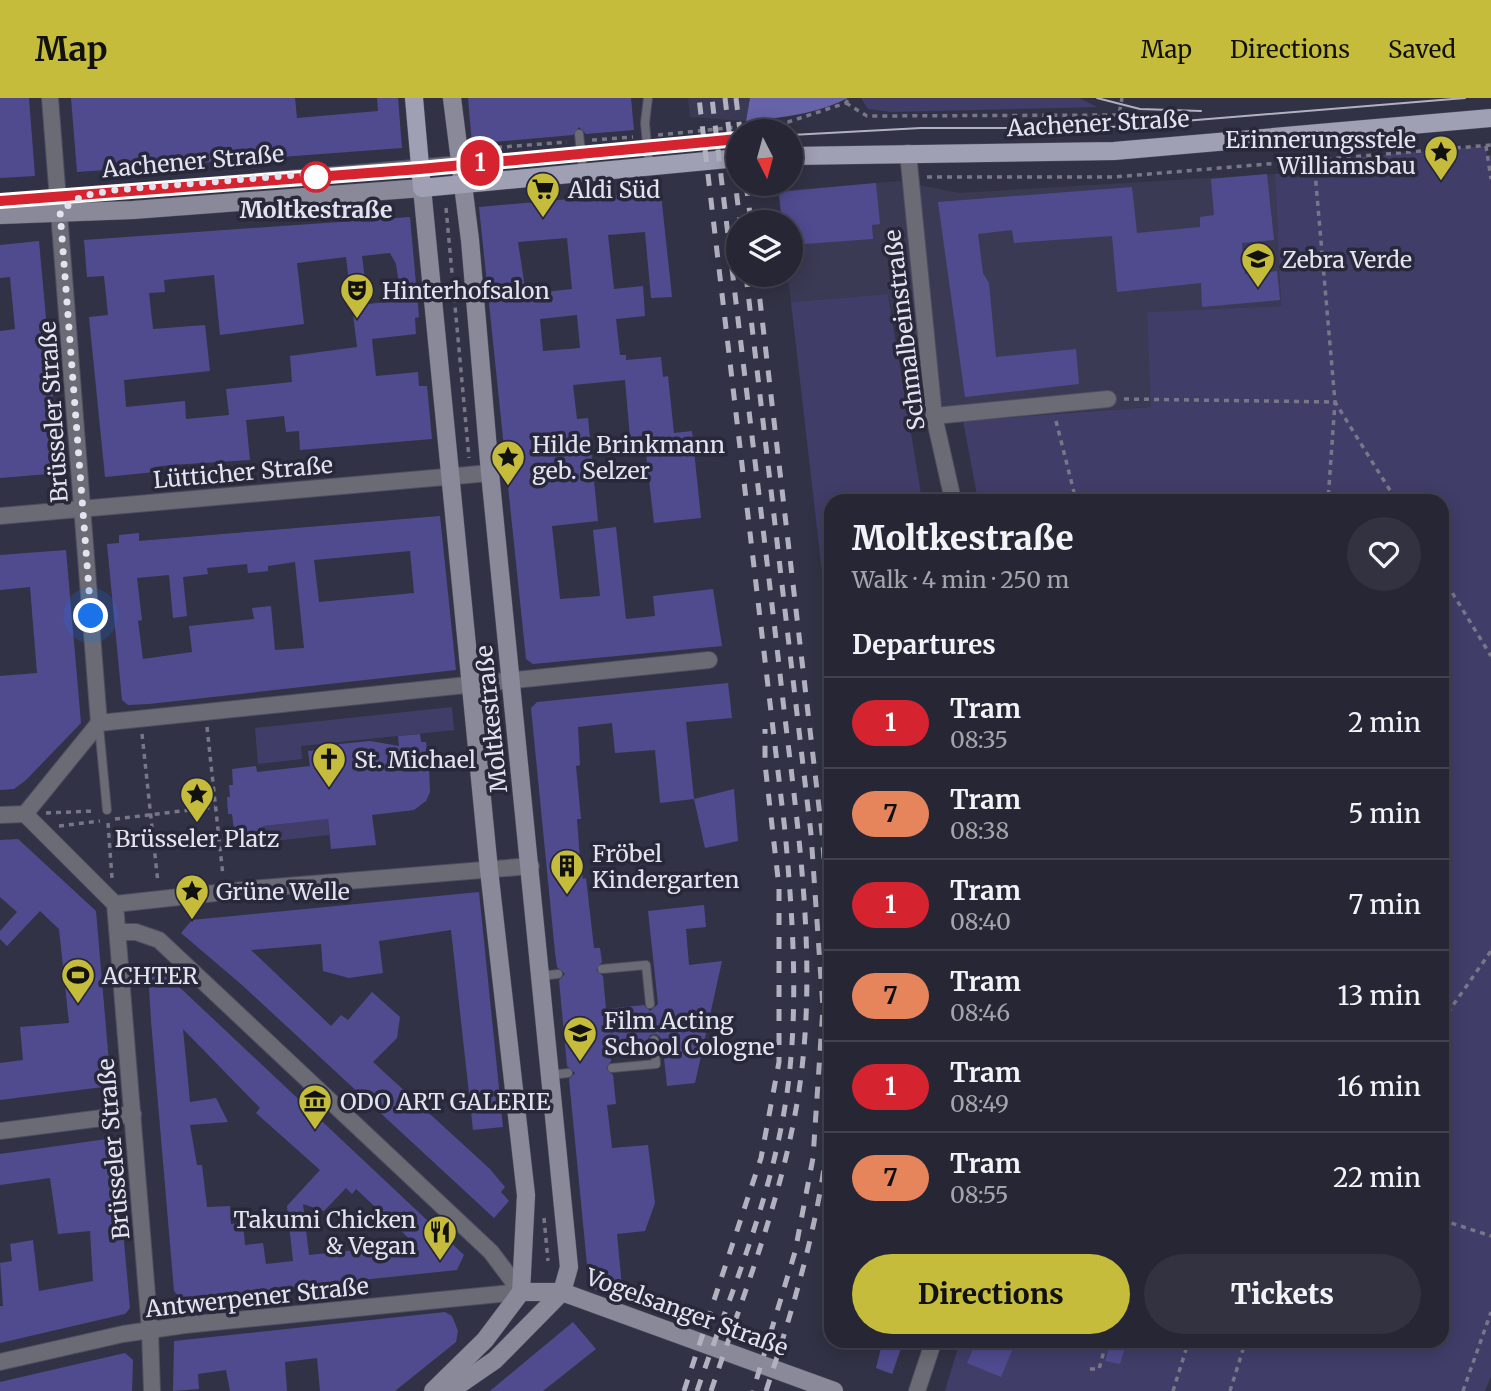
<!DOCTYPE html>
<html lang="en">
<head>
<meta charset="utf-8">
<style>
  body { margin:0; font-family:Merriweather,serif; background:#323240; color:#f1f3f6; height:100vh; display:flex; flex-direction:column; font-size:26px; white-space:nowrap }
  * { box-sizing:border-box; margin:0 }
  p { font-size:23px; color:#a4a5ac }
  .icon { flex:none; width:38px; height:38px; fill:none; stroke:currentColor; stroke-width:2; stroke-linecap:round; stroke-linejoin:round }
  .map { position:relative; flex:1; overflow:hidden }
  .drawer { position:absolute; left:824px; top:396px; width:625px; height:854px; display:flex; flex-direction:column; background:#262634; border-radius:21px; box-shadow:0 4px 18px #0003,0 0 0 2px #42434f }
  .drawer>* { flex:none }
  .badge { padding:0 14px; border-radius:23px; font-size:24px; line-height:46px }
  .needle { width:46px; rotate:174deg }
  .controls { position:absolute; left:726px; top:21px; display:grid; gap:14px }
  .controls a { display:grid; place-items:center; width:77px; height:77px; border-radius:50%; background:#262634; box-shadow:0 4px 18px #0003,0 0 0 2px #42434f; font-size:35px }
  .you { position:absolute; width:35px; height:35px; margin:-18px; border:5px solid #fff; border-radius:50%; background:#1a73e8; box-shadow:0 0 0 10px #1a73e833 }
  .map>.badge { position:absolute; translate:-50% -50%; box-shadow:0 0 0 4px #fff }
  h2 { padding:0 28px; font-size:26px; line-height:63px }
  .round { display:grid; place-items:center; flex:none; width:74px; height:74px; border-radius:37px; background:#323240 }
  .headline { display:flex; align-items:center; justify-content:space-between; height:119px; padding:0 28px }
  h1 { font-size:33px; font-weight:800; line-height:52px }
  .action { display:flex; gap:14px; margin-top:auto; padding:14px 28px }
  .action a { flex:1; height:80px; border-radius:42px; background:#c6bc3c; color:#111; font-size:28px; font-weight:800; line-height:80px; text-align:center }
  .action a+a { background:#323240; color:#f1f3f6 }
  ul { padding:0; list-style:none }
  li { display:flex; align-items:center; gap:21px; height:91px; padding:0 28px; border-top:2px solid #42434f }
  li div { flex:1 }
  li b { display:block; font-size:26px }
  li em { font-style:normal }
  li .badge { min-width:77px; font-weight:700; text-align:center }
  header { display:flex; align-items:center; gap:42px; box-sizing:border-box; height:98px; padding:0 35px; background:#c6bc3c; color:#111 }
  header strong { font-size:33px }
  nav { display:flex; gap:38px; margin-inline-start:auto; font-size:24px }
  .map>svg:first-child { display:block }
  .built { fill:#3b3a54 }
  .green { fill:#403e69 }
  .forest { fill:#6763a9 }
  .building { fill:#504b8f; fill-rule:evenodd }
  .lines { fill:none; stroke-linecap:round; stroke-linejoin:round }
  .lane-casing { stroke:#4e4e61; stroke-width:10 }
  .street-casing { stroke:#4e4e61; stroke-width:18 }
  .secondary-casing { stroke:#4e4e61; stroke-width:19 }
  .primary-casing { stroke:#4e4e61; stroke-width:19 }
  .path { stroke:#778; stroke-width:3.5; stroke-dasharray:5 5; stroke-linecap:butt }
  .lane { stroke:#6b6b75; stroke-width:8 }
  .street { stroke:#6b6b75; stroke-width:16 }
  .secondary { stroke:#898999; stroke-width:18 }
  .primary { stroke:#a0a0b5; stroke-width:18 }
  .tram { stroke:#b1b1c0; stroke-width:2 }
  .rail { stroke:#b1b1c0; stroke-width:5; stroke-dasharray:12 12; stroke-linecap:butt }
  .line-casing { stroke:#fff; stroke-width:16 }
  .line { stroke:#d52330; stroke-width:10 }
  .walk { stroke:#e3e3f0; stroke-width:7; stroke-dasharray:0 12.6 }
  .stop-dot { fill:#fff; stroke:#d52330; stroke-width:3.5 }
  .labels { text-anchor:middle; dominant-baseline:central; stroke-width:7; stroke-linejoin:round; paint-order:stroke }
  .street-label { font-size:23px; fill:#e3e3f0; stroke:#28283b }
  .poi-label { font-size:23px; fill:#e3e3f0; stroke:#28283b; text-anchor:start }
  .stop-label { font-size:23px; font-weight:bold; fill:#e3e3f0; stroke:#28283b }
</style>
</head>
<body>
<header>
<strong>Map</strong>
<nav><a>Map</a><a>Directions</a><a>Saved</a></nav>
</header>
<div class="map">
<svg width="1491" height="1293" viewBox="0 0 1491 1293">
  <rect width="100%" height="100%" fill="#323246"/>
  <!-- built -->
  <g class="built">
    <polygon points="688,0 750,0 746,23 690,19"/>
    <polygon points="1275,76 1281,208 1147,214 1152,309 919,324 888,196 791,204 787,177 791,177 791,124 781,124 778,93 899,83 959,95"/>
  </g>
  <!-- green -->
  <g class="green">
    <polygon points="861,0 1079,0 1097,9 891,14 868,11"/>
    <polygon points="1486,48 1487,57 1491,57 1491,1279 1485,1293 945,1293 960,1243 1442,1242 1442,402 978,402 963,323 1151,309 1147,214 1281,208 1275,76 1314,72 1314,63"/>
    <polygon points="888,196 922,402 831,402 831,552 791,204"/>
    <polygon points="452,609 454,632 301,648 302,661 258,666 255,630"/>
    <polygon points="328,721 329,737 264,744 263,728"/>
  </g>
  <!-- forest -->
  <path class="forest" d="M750,0H848C816,16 782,20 746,23Z"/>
  <!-- building -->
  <g class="building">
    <polygon points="0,0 29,0 35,78 0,80"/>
    <polygon points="71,0 295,0 297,20 378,13 377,0 398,0 402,50 77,74"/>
    <polygon points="468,0 631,0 634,32 586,36 579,29 573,37 472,46"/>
    <polygon points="1267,76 1274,142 1242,145 1245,176 1277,173 1280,202 1202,209 1201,185 1117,194 1112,138 1014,145 1012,132 978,136 983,175 989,185 996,259 1076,251 1079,286 965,299 938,104 1132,89 1137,135 1200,129 1200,119 1214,117 1211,81"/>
    <polygon points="876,85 880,126 872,127 873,141 791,147 791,124 782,124 779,94"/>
    <path d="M648,94V97L661,96L672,199L651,200L645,134L608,137L614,191L643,188L645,218L616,221L620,257H626V262L661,259L663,279L668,278L674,335L692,333L701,420L654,425L644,338L630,339L625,282L573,287L577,321L588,320L598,423L552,428L560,501L600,498L593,432L616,429L626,521L655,518L653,498L713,491L722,548L533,566L526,561L479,109ZM567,140L572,191L526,196L518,144ZM577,217L580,250L543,253L540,221Z"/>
    <path d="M410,119L419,219L415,220L416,236L372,241L376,278L418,274L419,288H427L432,341L300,352L299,333L286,334L284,318L246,322L250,362L171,367L154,369L155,374L105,379L89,219L108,217L104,178L87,179L84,142ZM390,155L396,166L399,186L394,187L396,203L368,206L362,158ZM346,159L357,249L290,258L292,284L226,291L229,317L186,321L185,303L126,309L124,282L210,273L205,227L153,231L149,195L165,194L164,182L214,177L220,237L304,226L297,165Z"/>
    <polygon points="39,143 60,375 0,380 0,233 15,231 10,179 0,180 0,147"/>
    <path d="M440,418L456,572L149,606L128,607L122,602L107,446L119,445V437L139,435V443ZM410,453L414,495L319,504L314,462ZM295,464L304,550L275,552L271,508L252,510L254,521L189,528L192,554L143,561L138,523L142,522L137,480L169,477L173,520L187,518L183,479L208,476L207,470L247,466L248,475L268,473V468Z"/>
    <polygon points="66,452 81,625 26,682 14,691 0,692 0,578 37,575 30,489 0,492 0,457"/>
    <polygon points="728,585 732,620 686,624 694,701 660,705 655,652 615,655 612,625 578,629 580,667 576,668 581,721 577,721 580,761 583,781 586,780 594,850 600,850 602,864 596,872 603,878 606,911 644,907 650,913 658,906 648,813 704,807 706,829 686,831 689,867 722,863 695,985 667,988 662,941 656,936 650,937 647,943 610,946 611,963 606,970 613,977 616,1006 607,1007 612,1050 648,1047 655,1105 645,1133 617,1136 622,1189 595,1192 594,1186 589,1187 569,981 575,975 567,968 559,882 565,876 557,869 555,854 531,610 537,604"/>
    <polygon points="420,636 421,644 426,644 429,669 430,694 426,703 414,712 372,717 376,747 331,751 328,721 263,728 264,744 240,747 238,731 234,732 232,716 228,716 227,699 230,699 229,687 233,687 232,671 256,668 257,674 310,668 308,653 320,652 320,648 370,643 399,648 398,638"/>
    <polygon points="734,691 738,743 705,750 694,701"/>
    <polygon points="18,741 96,813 111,988 0,1002 0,965 23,962 20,929 69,925 59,831 40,813 7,848 0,841 0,833 17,814 0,799 0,742"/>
    <polygon points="479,794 503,1029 473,1032 451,832 379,843 383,875 349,880 323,873 321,846 251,852 331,928 341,917 348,922 372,894 400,919 397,940 373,964 490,1071 505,1089 501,1094 509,1103 494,1120 242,887 181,835 192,822"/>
    <path d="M157,868L464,1157L457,1172L181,1201L174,1193L151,923L148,872ZM183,931L260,1010L256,1015L320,1072L287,1108L293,1163L266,1166L263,1145L245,1147L243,1125L231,1126L230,1108L207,1109L202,1067H197L190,1027L228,1024L216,1000L190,1004ZM346,1090L352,1096L356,1091L415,1146L309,1157L303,1106L324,1113Z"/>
    <polygon points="107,1041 108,1046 115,1045 130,1210 125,1216 0,1245 0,1208 3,1208 0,1165 12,1163 10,1146 33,1142 39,1193 93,1183 90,1133 58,1136 50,1080 0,1087 0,1056"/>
    <polygon points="445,1214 452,1218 458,1233 456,1244 395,1293 320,1293 317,1260 285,1264 287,1293 230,1293 226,1272 198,1276 199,1291 173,1293 174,1243"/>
    <polygon points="573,1224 596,1251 543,1293 490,1293"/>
    <polygon points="883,1242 904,1242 892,1276 876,1270"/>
    <polygon points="977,1242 996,1242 1013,1250 1001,1279 967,1265"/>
    <polygon points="1110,1246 1125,1250 1120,1266 1105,1263"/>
    <polygon points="125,1255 133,1262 132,1293 0,1293 0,1284"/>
  </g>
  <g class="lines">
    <!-- lane casing -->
    <g class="lane-casing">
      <g id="lane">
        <polyline points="648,0 645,25 649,68"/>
        <polyline points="579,36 583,74"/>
        <polyline points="62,111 82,98 114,92 460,62"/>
        <polyline points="99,628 107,712"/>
        <polyline points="602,871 646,867 650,906"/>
        <polyline points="541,878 558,876"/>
        <polyline points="612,970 656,966 654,942"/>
        <polyline points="551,977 568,975"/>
      </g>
    </g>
    <!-- street casing -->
    <g class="street-casing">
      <g id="street">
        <polyline points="50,0 99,625"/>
        <polyline points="908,55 934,318 953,402"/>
        <polyline points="934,318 1108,301"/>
        <polyline points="0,418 490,375"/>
        <polyline points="25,716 99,625 709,562"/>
        <polyline points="25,716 115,806 150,1233 152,1293"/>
        <polyline points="0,717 25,716"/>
        <polyline points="115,806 262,790 531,768"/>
        <polyline points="0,1033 133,1016"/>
        <polyline points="0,1264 123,1236 185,1227 521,1194 491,1154 159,842 136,834 119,834"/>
        <polyline points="917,1293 934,1242"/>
      </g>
    </g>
    <!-- secondary casing -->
    <g class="secondary-casing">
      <g id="secondary">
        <polyline points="0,117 133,112 422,90 489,772 526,1097 521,1194"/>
        <polyline points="521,1194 562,1194 834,1293"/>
        <polyline points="433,1293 485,1242 521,1194"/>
        <polyline points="450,1293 495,1262 562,1194 569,1169 490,375 470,142 452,0"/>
      </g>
    </g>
    <!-- primary casing -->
    <g class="primary-casing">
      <g id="primary">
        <polyline points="414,0 422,90 738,60"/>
        <polyline points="791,58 1114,53 1491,20"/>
      </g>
    </g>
    <!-- path -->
    <g class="path">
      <polyline points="846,5 867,18 1119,17 1122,0"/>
      <polyline points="1098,17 1100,36"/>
      <polyline points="658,37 788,24 846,5 849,0"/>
      <polyline points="592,42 633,39"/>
      <polyline points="1486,48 1491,81"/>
      <polyline points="477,51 567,44"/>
      <polyline points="486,51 487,66"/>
      <polyline points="1314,63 1335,304 1328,402"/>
      <polyline points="927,79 1114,79 1491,47"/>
      <polyline points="446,110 469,360"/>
      <polyline points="1124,301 1335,304 1396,402"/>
      <polyline points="1056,323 1076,402"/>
      <polyline points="1442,478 1491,558"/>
      <polyline points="207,629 223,778"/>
      <polyline points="142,636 158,785"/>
      <polyline points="46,715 94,713"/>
      <polyline points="115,721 215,709"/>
      <polyline points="108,725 112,780"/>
      <polyline points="59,728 100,723"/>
      <polyline points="1442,923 1491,853"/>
      <polyline points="544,1120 548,1163"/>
      <polyline points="1442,1122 1491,1138"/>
      <polyline points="1090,1271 1099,1271 1107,1242"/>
      <polyline points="1173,1293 1189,1242"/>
      <polyline points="1230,1293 1246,1242"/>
      <polyline points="1463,1293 1491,1214"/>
    </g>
    <!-- lane -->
    <use href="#lane" class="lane"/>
    <!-- street -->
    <use href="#street" class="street"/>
    <!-- secondary -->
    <use href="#secondary" class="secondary"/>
    <!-- primary -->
    <use href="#primary" class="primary"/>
    <!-- tram -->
    <g class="tram">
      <polyline points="1097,0 1140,11 1201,13"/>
      <polyline points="791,37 921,30 1099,30 1465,0"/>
      <polyline points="0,103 420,71 738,41"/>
    </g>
    <!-- rail -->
    <g class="rail">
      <polyline points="725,0 740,124"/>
      <polyline points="736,0 740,33"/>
      <polyline points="746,86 751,124"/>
      <polyline points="746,177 811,736 823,910 813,1060 795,1154 753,1293"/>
      <polyline points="757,177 822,735 831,848"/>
      <polyline points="684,1293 761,1060 779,964 779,789 765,666 765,631"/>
      <path d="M697,1293C726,1208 762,1124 780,1035C801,936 794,834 785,733L699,0"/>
      <path d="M711,1293C747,1186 789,1083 802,970C817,839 794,706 780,576C758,384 734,192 712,0"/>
      <path d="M766,1293C797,1199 826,1101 831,1002"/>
    </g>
  </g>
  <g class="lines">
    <!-- line casing -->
    <g class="line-casing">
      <polyline id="line" points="0,103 420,71 738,41"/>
    </g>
    <!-- line -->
    <use href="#line" class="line"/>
    <!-- walk -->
    <polyline class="walk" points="91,518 60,113 82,98 114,92 321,75 316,79"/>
  </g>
  <!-- icons -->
  <defs>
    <g id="sight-pin" transform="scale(1.75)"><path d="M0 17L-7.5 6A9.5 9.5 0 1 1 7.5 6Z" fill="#c6bc3c" stroke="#28283b"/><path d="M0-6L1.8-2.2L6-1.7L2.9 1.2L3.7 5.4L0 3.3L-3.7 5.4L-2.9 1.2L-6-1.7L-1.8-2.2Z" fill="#111"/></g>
    <g id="supermarket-pin" transform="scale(1.75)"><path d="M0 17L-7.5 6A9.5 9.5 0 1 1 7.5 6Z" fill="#c6bc3c" stroke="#28283b"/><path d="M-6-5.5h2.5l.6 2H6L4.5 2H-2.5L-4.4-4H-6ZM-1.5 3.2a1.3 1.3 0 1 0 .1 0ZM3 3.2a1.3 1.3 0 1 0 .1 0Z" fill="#111"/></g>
    <g id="school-pin" transform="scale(1.75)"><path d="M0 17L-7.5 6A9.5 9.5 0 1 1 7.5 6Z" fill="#c6bc3c" stroke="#28283b"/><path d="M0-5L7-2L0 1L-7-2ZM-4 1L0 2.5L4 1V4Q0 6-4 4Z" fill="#111"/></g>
    <g id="theatre-pin" transform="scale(1.75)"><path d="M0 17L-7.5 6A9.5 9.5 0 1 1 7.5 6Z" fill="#c6bc3c" stroke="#28283b"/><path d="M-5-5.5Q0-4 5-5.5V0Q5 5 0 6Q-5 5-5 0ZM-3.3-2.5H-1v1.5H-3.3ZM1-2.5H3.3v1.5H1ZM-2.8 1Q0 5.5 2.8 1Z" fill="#111"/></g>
    <g id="church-pin" transform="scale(1.75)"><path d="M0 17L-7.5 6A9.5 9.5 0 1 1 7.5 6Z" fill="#c6bc3c" stroke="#28283b"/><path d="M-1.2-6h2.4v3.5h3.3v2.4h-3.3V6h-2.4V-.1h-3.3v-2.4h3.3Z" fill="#111"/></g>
    <g id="building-pin" transform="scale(1.75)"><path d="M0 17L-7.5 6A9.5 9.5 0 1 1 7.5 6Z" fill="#c6bc3c" stroke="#28283b"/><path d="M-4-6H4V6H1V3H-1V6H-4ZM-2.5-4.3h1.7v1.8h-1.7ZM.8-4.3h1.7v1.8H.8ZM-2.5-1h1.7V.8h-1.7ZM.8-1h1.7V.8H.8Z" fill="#111"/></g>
    <g id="stadium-pin" transform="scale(1.75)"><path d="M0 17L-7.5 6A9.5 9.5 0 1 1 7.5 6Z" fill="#c6bc3c" stroke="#28283b"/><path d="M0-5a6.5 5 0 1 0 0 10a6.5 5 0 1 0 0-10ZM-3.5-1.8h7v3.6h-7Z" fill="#111"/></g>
    <g id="university-pin" transform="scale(1.75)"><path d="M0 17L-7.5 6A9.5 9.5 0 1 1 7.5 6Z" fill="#c6bc3c" stroke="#28283b"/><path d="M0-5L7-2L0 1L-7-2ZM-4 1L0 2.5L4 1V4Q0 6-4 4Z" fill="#111"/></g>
    <g id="museum-pin" transform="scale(1.75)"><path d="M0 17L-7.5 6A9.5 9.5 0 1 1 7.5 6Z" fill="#c6bc3c" stroke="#28283b"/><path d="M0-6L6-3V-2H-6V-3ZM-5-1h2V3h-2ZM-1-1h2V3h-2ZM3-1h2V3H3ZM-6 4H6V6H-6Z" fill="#111"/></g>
    <g id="restaurant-pin" transform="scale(1.75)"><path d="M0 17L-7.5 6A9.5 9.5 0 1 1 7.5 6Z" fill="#c6bc3c" stroke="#28283b"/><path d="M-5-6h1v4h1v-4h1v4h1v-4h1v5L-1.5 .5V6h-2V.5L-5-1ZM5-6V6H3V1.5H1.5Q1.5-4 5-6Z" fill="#111"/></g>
  </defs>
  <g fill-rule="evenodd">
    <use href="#sight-pin" x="1441" y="54"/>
    <use href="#supermarket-pin" x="543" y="91"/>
    <use href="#school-pin" x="1258" y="161"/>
    <use href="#theatre-pin" x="357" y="192"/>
    <use href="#sight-pin" x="508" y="359"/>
    <use href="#church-pin" x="329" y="661"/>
    <use href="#sight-pin" x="197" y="696"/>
    <use href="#building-pin" x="567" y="768"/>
    <use href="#sight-pin" x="192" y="793"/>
    <use href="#stadium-pin" x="78" y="877"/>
    <use href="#university-pin" x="580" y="935"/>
    <use href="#museum-pin" x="315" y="1003"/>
    <use href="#restaurant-pin" x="440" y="1134"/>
  </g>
  <!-- markers -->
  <circle class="stop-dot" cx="316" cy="79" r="14"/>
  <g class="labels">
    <!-- street labels -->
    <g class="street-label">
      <text transform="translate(1098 25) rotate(-3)">Aachener Straße</text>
      <text transform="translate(193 63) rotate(-5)">Aachener Straße</text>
      <text transform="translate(904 232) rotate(-97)">Schmalbeinstraße</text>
      <text transform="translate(53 314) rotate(-94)">Brüsseler Straße</text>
      <text transform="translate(243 374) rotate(-5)">Lütticher Straße</text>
      <text transform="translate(491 621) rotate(-96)">Moltkestraße</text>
      <text transform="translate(113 1051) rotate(-95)">Brüsseler Straße</text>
      <text transform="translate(257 1199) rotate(-6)">Antwerpener Straße</text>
      <text transform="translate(687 1214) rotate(20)">Vogelsanger Straße</text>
    </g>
    <!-- poi labels -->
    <g class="poi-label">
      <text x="1416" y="41" text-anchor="end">Erinnerungsstele<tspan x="1416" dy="26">Williamsbau</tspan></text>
      <text x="568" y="91">Aldi Süd</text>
      <text x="1282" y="161">Zebra Verde</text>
      <text x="382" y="192">Hinterhofsalon</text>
      <text x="532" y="346">Hilde Brinkmann<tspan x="532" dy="26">geb. Selzer</tspan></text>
      <text x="354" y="661">St. Michael</text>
      <text x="197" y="740" text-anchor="middle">Brüsseler Platz</text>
      <text x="592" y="755">Fröbel<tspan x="592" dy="26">Kindergarten</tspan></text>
      <text x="216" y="793">Grüne Welle</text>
      <text x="102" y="877">ACHTER</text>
      <text x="604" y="922">Film Acting<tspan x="604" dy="26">School Cologne</tspan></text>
      <text x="340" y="1003">ODO ART GALERIE</text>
      <text x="416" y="1121" text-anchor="end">Takumi Chicken<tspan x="416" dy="26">&amp; Vegan</tspan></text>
    </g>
    <!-- stop labels -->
    <g class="stop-label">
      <text x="316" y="111">Moltkestraße</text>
    </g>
  </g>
</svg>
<div class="controls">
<a><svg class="needle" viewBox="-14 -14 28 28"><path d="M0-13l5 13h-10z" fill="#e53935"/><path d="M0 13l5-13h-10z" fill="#a4a5ac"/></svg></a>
<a><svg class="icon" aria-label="layers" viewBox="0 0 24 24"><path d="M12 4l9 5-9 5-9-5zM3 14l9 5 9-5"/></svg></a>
</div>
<div class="you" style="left:91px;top:518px"></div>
<b class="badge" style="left:480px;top:65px;background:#d52330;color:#fff">1</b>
<section class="drawer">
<div class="headline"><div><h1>Moltkestraße</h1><p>Walk · 4 min · 250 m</p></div><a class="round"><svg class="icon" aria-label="heart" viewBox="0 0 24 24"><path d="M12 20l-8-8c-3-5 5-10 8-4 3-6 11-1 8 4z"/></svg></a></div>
<h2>Departures</h2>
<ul>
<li><span class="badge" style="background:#d52330;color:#fff">1</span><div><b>Tram</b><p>08:35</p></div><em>2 min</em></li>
<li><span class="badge" style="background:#e6855c;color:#111">7</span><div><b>Tram</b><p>08:38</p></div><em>5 min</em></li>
<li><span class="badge" style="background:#d52330;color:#fff">1</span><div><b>Tram</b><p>08:40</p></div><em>7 min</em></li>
<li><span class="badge" style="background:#e6855c;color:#111">7</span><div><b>Tram</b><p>08:46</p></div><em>13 min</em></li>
<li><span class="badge" style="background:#d52330;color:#fff">1</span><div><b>Tram</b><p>08:49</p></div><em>16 min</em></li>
<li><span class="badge" style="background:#e6855c;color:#111">7</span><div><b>Tram</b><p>08:55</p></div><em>22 min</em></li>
</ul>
<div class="action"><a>Directions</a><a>Tickets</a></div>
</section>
</div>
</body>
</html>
